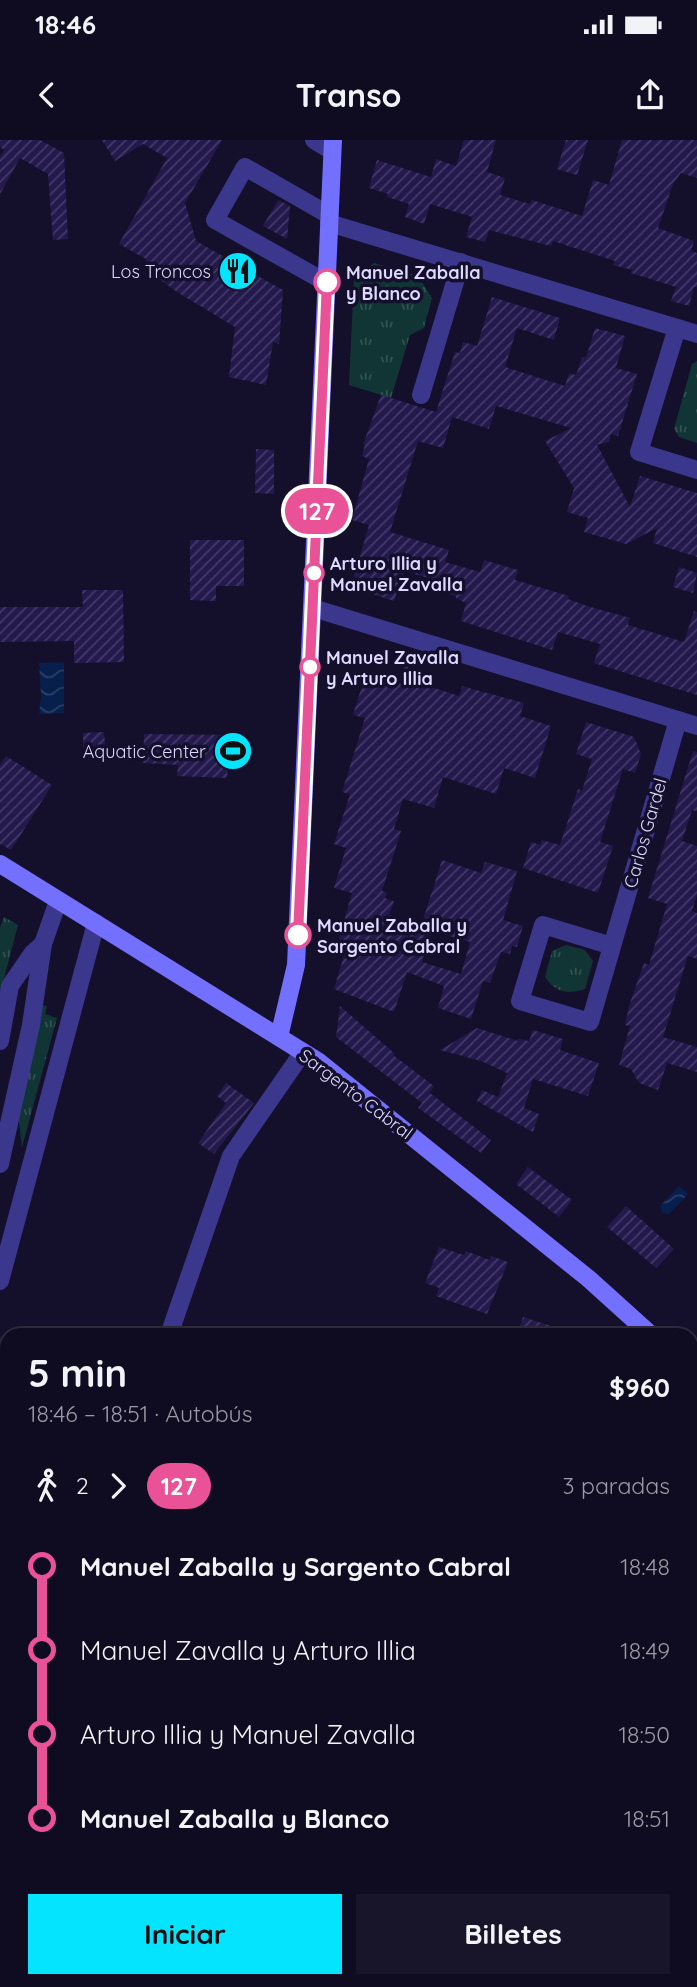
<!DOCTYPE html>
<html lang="es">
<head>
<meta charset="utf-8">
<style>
  body { margin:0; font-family:Quicksand,sans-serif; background:#181429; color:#f1f3f6; height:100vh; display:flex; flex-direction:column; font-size:26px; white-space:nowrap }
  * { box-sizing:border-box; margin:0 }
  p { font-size:23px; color:#9b9ba5 }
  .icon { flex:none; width:38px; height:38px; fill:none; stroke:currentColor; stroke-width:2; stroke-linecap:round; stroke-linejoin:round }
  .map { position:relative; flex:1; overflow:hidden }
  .details { position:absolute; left:0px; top:1188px; width:698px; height:660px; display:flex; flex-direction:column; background:#0f0b20; border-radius:21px 21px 0 0; box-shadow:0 2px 5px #0004,0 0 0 2px #2f2b3e }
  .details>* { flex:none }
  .badge { padding:0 14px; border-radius:23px; font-size:24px; line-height:46px }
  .map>.badge { position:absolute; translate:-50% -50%; box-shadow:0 0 0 4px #fff }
  .legs { display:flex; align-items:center; gap:10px; height:77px; padding:0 28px; font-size:23px }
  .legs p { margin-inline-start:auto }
  .head { display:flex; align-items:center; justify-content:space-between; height:119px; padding:0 28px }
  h1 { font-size:38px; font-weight:800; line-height:52px }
  .cta { display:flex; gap:14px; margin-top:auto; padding:14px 28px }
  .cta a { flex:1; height:80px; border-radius:0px; background:#05e4ff; color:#111; font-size:28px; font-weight:800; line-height:80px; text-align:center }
  .cta a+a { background:#181429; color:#f1f3f6 }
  ul { padding:0 28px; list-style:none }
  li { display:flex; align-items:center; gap:24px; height:84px; font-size:26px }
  li i { display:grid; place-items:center; width:10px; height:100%; margin:0 9px; background:currentColor }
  li i::after { content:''; width:18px; height:18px; margin:-9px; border:5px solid; border-radius:50%; background:#0f0b20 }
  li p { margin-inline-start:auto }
  li:first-child i { background:linear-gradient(#0000 50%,currentColor 0) }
  li:last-child i { background:linear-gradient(currentColor 50%,#0000 0) }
  .status { display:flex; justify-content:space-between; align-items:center; height:49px; padding:0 35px; background:#0f0b20; direction:ltr }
  .status svg { height:19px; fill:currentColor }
  header { display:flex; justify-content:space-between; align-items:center; height:91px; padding:0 28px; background:#0f0b20; font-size:32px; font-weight:800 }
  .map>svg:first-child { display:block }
  .park { fill:url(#park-tufts) }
  .water { fill:url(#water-waves) }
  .building { fill:url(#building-hatch); fill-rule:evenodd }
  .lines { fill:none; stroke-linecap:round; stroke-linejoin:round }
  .street { stroke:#3b378d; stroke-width:18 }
  .secondary { stroke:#7470ff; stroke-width:18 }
  .line-1-casing { stroke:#fff; stroke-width:16 }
  .line-1 { stroke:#e95297; stroke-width:10 }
  .stop-1-dot { fill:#fff; stroke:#e95297; stroke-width:3.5 }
  .labels { text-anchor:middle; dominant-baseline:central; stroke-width:7; stroke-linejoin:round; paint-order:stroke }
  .poi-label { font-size:18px; fill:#ddd9ff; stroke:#140f2b; text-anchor:end }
  .stop-label { font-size:18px; font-weight:bold; fill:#ddd9ff; stroke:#140f2b; text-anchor:start }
  .street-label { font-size:18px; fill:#ddd9ff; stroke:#140f2b }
</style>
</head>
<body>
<div class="status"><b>18:46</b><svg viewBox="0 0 49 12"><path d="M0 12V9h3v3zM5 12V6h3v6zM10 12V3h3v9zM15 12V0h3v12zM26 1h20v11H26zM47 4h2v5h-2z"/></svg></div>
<header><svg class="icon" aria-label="back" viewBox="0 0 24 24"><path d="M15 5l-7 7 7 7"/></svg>Transo<svg class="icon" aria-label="share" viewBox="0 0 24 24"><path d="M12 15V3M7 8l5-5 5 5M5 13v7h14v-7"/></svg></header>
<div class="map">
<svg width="697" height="1847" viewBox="0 0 697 1847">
  <defs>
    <pattern id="park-tufts" width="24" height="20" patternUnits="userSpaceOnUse" patternTransform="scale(1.75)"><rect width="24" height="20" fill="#113534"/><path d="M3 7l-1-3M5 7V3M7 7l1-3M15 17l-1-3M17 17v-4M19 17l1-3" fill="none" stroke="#335252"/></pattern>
    <pattern id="water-waves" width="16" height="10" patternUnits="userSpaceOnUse" patternTransform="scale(1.75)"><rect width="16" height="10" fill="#071f4c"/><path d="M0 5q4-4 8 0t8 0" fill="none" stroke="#2b3f67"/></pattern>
    <pattern id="building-hatch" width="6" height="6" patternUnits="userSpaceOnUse" patternTransform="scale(1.75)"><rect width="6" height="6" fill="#24194d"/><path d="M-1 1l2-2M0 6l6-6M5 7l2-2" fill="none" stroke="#433a68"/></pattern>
  </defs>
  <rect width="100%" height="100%" fill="#140f2b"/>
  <!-- park -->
  <g class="park">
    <polygon points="374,123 418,136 432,158 424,188 410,195 391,258 349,245 354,139"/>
    <polygon points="697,221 697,303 679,297 674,289 692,224"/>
    <polygon points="4,777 18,785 0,854 0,787"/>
    <path d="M566,805L585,810L593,821L585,849C567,855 555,852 545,837L552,811Z"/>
    <polygon points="41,865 47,866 45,874 57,878 22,1007 18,975"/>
    <polygon points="691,1274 697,1279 697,1353 691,1356"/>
    <polygon points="697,1423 697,1542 691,1563 691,1444"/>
  </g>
  <!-- water -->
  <g class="water">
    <polygon points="64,522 64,573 39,574 41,556 39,523"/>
    <polygon points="679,1046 688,1054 669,1074 662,1073 660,1066"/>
  </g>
  <!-- building -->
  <g class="building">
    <polygon points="0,0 40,0 64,13 68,99 53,100 48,34 20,18 0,54 0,17 4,10 0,7"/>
    <polygon points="102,0 222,0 185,63 196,101 283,150 279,204 273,202 266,245 229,237 235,187 177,152 147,130 146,119 119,104 167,18 143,4 115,21"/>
    <polygon points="464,0 496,0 487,32 505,38 500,55 530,64 532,60 582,76 593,40 609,45 622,0 697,0 697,38 681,33 673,44 658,88 694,101 691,111 697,113 697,147 694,147 689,166 671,161 676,147 631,133 632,130 613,125 615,121 553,101 551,106 489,90 485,102 466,97 472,77 430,64 424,84 405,77 409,64 387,57 388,54 369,48 377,20 431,37 436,19 456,26"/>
    <polygon points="566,0 588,0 577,35 557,29"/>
    <polygon points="278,60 290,66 287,99 263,86"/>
    <polygon points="492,157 560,178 554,200 517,188 505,227 565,246 569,233 576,235 582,217 586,218 595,188 625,196 616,228 637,234 618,296 611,294 609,302 597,305 630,367 640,336 697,353 697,417 653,403 657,388 626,404 584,392 588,378 567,372 574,348 545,301 571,288 496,266 489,289 452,277 443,308 418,301 390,392 449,410 445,422 480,432 484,420 518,430 515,440 569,456 568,459 587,466 630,478 628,485 684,502 694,471 697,472 697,555 594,523 600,504 558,492 552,510 461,481 466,463 456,458 456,456 437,450 439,441 404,431 394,461 351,447 369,385 352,380 369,319 362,316 365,305 363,305 381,255 436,272 455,212 460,213 463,202 477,206"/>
    <polygon points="256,309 274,310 274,354 255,353"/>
    <polygon points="190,400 244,400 244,446 216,446 216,461 190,460"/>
    <polygon points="679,427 697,433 693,453 673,447"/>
    <polygon points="82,450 123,450 124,522 74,523 74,501 0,502 0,467 83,467"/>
    <path d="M404,526L422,531L419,543L459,556L462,546L524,563L520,576L551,586L535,638L504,628L496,654L443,637L434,668L403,659L394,689L401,691L382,751L387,753L385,758L394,761L389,775L421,786L442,720L481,733L485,722L517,731L503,780L523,786L517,807L512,806L510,814L501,812L490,843L483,841L471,879L438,868L444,846L407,832L394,872L334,849L345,812L336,809L352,753L334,748L346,708L334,704L350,654L342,652L365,578L353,575L365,536L395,545L397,540L399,541ZM432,791L470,802L461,834L422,822Z"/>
    <polygon points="586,582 634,597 641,614 635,633 623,629 600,702 613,706 598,753 523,728 531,702 540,705 542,700 560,705 578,649 582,651 592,619 576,614"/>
    <polygon points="104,592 106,618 83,619 83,593"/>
    <polygon points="144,594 244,595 243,627 228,626 227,638 177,636 178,625 143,623"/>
    <polygon points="693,611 697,612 697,671 692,670 682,701 697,706 697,755 692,771 697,773 697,819 688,816 663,897 697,907 697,932 667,923 658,950 639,943 631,929 619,925 630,886 625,885 629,866 644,823 649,825 667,764 648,758"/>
    <polygon points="6,616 52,645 11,710 0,704 0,625"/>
    <polygon points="340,866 394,913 393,915 434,946 424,961 430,953 491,1000 481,1013 418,968 422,963 336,897"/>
    <polygon points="477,888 518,901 519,899 529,901 533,890 563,899 560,910 599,923 588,956 533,939 524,968 539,974 533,992 477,961 482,950 498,957 507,933 481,921 440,910"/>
    <polygon points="226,943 254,963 214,1014 198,1003 226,963 217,956"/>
    <polygon points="528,1027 572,1060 559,1077 516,1044"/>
    <polygon points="626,1066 674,1109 656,1128 607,1087"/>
    <polygon points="439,1107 464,1115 466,1111 490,1120 491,1116 508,1122 487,1174 436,1156 439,1148 425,1143"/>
    <polygon points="523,1177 570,1192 569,1195 517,1195"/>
  </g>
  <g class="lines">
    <!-- street -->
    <g class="street">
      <polyline points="314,0 332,11"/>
      <polyline points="329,83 697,194"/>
      <polyline points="327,143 215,80 245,27 329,75"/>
      <polyline points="677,188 639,312 697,330"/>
      <polyline points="421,255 461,122"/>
      <polyline points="313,468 697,586"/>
      <polyline points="612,806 543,785 520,861 590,882 678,580"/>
      <polyline points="0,901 10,846 32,814 43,804"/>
      <polyline points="0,1024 31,885 43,804 58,761"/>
      <polyline points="0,1141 96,783"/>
      <polyline points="169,1195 231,1016 303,912"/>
      <polyline points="0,1344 7,1348"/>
      <polyline points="691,1388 697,1385"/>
      <polyline points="0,1499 7,1480"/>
      <polyline points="691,1651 697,1631"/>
      <polyline points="140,1847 142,1841"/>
      <polyline points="635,1847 637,1841"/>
    </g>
    <!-- secondary -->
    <g class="secondary">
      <polyline points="0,724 319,922 589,1139 651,1195"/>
      <polyline points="279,897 296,825 333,0"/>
      <polyline points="691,1231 697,1236"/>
    </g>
  </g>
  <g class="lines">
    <!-- line-1 casing -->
    <g class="line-1-casing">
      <polyline id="line-1" points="298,795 327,142"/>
    </g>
    <!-- line-1 -->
    <use href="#line-1" class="line-1"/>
  </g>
  <!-- icons -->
  <defs>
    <g id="restaurant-disc" transform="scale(2.0125)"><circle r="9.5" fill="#05e4ff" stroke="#140f2b"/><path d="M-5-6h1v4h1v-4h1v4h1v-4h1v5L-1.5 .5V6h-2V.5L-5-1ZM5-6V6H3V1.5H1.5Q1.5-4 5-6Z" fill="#111"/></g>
    <g id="stadium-disc" transform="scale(2.0125)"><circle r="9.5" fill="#05e4ff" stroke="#140f2b"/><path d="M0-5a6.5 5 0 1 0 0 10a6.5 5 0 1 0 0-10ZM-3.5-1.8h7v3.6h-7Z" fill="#111"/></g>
  </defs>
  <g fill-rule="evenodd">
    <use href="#restaurant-disc" x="238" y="131"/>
    <use href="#stadium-disc" x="233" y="611"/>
  </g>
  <!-- markers -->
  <g class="stop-1-dot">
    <circle cx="327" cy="142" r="12"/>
    <circle cx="314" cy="433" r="9"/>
    <circle cx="310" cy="527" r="9"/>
    <circle cx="298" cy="795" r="12"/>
  </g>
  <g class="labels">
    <!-- poi labels -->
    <g class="poi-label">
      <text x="211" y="131">Los Troncos</text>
      <text x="206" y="611">Aquatic Center</text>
    </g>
    <!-- stop labels -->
    <g class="stop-label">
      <text x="346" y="132">Manuel Zaballa<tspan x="346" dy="21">y Blanco</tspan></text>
      <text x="330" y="423">Arturo Illia y<tspan x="330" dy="21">Manuel Zavalla</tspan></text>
      <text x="326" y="517">Manuel Zavalla<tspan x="326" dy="21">y Arturo Illia</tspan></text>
      <text x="317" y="785">Manuel Zaballa y<tspan x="317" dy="21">Sargento Cabral</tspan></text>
    </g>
    <!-- street labels -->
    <g class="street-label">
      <text transform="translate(645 693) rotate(-74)">Carlos Gardel</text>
      <text transform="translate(356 954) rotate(37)">Sargento Cabral</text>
    </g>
  </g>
</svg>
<b class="badge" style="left:317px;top:371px;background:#e95297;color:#fff">127</b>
<section class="details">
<div class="head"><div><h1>5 min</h1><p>18:46 – 18:51 · Autobús</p></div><b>$960</b></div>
<div class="legs"><svg class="icon" aria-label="walk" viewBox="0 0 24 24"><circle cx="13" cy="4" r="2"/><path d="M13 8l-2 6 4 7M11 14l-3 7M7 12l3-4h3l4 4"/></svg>2<svg class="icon" aria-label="forward" viewBox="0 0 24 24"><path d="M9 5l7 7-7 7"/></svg><b class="badge" style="background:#e95297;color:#fff">127</b><p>3 paradas</p></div>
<ul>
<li><i style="color:#e95297"></i><b>Manuel Zaballa y Sargento Cabral</b><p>18:48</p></li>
<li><i style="color:#e95297"></i><span>Manuel Zavalla y Arturo Illia</span><p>18:49</p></li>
<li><i style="color:#e95297"></i><span>Arturo Illia y Manuel Zavalla</span><p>18:50</p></li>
<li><i style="color:#e95297"></i><b>Manuel Zaballa y Blanco</b><p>18:51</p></li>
</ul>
<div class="cta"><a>Iniciar</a><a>Billetes</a></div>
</section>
</div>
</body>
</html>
